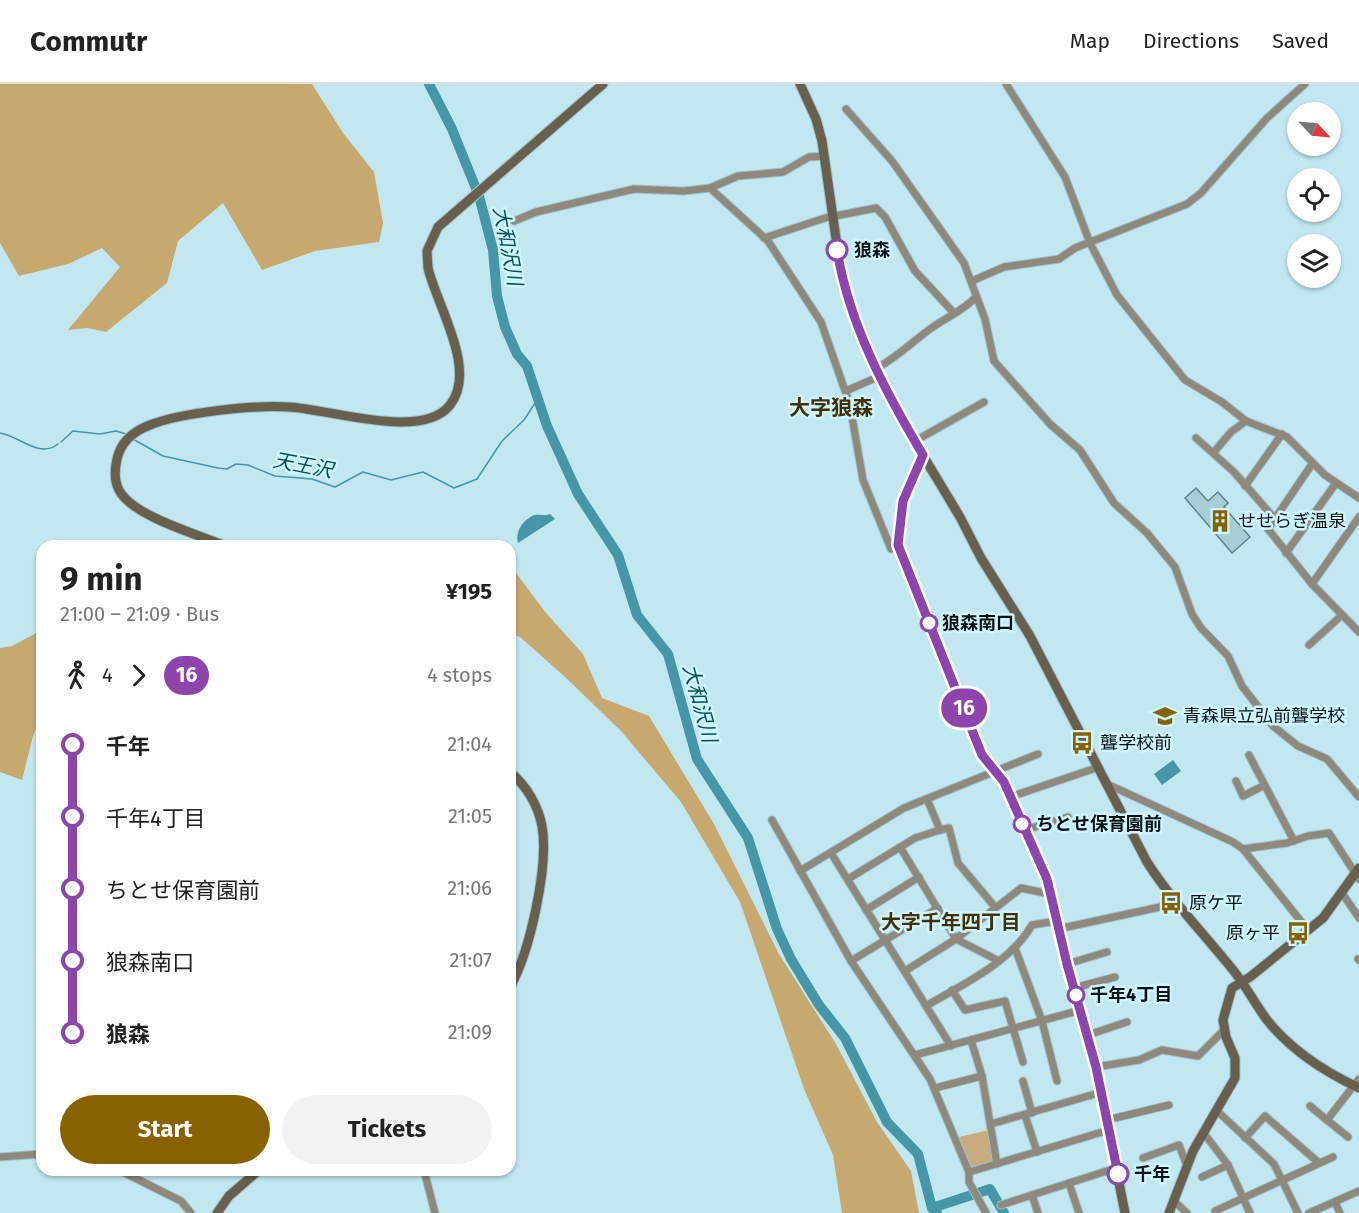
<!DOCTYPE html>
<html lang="en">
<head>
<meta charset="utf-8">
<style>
  body { margin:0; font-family:"Fira Sans","Noto Sans JP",sans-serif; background:#f2f2f2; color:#222; height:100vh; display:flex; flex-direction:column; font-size:22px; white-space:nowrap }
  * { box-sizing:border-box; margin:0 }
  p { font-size:20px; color:#767676 }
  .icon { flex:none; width:33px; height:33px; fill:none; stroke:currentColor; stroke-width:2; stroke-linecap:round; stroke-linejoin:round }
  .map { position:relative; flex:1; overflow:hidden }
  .panel { position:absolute; left:36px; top:456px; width:480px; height:636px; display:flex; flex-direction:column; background:#fff; border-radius:18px; box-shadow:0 2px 4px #0004 }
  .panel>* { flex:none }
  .badge { padding:0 12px; border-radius:20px; font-size:21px; line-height:39px }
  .needle { width:39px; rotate:116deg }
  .buttons { position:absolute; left:1287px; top:18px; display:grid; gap:12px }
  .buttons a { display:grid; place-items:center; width:54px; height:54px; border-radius:50%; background:#fff; box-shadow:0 2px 4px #0004; font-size:30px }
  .map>.badge { position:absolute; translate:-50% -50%; box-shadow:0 0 0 3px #fff }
  .legs { display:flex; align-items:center; gap:9px; height:66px; padding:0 24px; font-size:20px }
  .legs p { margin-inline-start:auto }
  .head { display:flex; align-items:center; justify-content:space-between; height:102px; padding:0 24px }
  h1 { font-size:33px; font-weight:700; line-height:45px }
  .cta { display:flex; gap:12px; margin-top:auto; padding:12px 24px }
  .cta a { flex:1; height:69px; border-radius:36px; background:#886200; color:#fff; font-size:24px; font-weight:700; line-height:69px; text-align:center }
  .cta a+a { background:#f2f2f2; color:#222 }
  ul { padding:0 24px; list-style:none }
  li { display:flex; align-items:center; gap:21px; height:72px; font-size:22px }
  li i { display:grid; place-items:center; width:9px; height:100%; margin:0 8px; background:currentColor }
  li i::after { content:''; width:15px; height:15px; margin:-8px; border:4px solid; border-radius:50%; background:#fff }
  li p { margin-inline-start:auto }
  li:first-child i { background:linear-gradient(#0000 50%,currentColor 0) }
  li:last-child i { background:linear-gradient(currentColor 50%,#0000 0) }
  header { display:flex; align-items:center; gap:36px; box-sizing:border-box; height:84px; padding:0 30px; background:#fff; border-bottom:2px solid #e0e0e0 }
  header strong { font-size:28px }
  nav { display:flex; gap:33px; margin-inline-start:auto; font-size:21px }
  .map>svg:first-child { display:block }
  .green { fill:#c7ac7d }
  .forest { fill:#c7a86f }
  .water { fill:#4597a7 }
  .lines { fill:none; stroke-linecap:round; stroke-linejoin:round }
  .stream { stroke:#4597a7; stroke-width:1.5 }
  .river { stroke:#4597a7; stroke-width:10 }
  .building { fill:#a7ced6; stroke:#5f838b; stroke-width:1.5 }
  .street-casing { stroke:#9fc1c9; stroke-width:9 }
  .secondary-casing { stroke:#9fc1c9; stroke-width:11 }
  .street { stroke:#8f897d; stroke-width:7 }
  .secondary { stroke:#695f4e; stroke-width:9 }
  .line-1-casing { stroke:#fff; stroke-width:14 }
  .line-1 { stroke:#8e44ad; stroke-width:9 }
  .stop-1-dot { fill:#fff; stroke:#8e44ad; stroke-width:3 }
  .labels { text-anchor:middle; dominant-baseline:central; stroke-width:5; stroke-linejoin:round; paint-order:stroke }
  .stop-label { font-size:18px; font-weight:bold; fill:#051215; stroke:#cef5fe; text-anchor:start }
  .poi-label { font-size:18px; fill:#051215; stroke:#cef5fe; text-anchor:start }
  .water-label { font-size:20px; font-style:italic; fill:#05505c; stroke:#cef5fe }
  .neighbourhood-label { font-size:20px; font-weight:bold; fill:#433008; stroke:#cef5fe }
  .quarter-label { font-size:21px; font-weight:bold; fill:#433008; stroke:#cef5fe }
</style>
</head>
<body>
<header>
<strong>Commutr</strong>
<nav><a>Map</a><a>Directions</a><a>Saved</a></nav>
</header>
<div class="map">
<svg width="1359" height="1129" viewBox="0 0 1359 1129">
  <rect width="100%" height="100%" fill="#c1e8f0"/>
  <!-- green -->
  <polygon class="green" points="989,1046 994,1075 992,1080 976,1084 971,1082 959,1053"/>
  <!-- forest -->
  <g class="forest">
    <polygon points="0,0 312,0 343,49 374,88 383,139 379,158 315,167 262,186 223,119 178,157 167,199 106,248 87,244 68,246 120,183 102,164 68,180 19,192 0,159"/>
    <polygon points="516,489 546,529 583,570 602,614 649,632 714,740 779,870 836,960 877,1038 911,1087 919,1129 842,1129 833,1071 804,1005 740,818 681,718 621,647 564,592 520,553 510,549 510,490"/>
    <polygon points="42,546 42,631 33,652 22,696 0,688 0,564 12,562"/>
  </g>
  <!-- water -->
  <g class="water">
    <path d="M550,430L555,435L518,459C515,447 523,436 534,431C539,430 545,432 550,430Z"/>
    <polygon points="1173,676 1181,687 1162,701 1154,690"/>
  </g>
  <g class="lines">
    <!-- stream -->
    <g class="stream">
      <path d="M0,349C20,352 39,375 58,360"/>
      <polyline points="133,355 163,372 218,384 227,385 236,380 248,381 275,392 312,395 335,403 363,388 391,396 423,388 454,404 477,395 502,357 524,336 537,316"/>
      <polyline points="61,358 73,347 100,350 116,347 126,350"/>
    </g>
    <!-- river -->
    <g class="river">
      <polyline points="429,0 452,45 479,112 493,166 497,212 505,243 517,270 527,282 547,342 578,410 618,471 637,531 668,570 697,675 748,754 777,845 791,875 819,921 845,954 887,1038 918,1070 932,1124 937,1129"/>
      <polyline points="932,1124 990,1105 1004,1129"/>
    </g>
  </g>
  <!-- building -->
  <polygon class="building" points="1196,404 1208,417 1218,408 1228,419 1224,423 1250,453 1232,469 1185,414"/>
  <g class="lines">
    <!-- street casing -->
    <g class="street-casing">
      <g id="street">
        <polyline points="1006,0 1065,93 1090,159 1117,211 1185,296 1222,318 1246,337 1287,353 1325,391 1359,414"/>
        <polyline points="846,25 892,77 964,179 985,235 994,277 1050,340 1080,366 1114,419 1147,449 1175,483 1192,530 1201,544 1228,572 1242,602 1273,642 1298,662 1327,675 1359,713"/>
        <polyline points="710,104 768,157 821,238 850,321 863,396 891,465 899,461"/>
        <polyline points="514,137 536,128 634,105 684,107 710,104 738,92 783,88 809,73 824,72"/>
        <polyline points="764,154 825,134 876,124 885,133 915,187 954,229"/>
        <polyline points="972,197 1004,183 1059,175 1075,164 1187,120 1201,109 1267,34 1305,0"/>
        <path d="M877,284C897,273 911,259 930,245C945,234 963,227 976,213"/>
        <polyline points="846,307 880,292"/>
        <polyline points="1196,354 1234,388 1275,435"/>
        <polyline points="915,357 984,318"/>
        <polyline points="1214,368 1231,348 1246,337"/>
        <polyline points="1312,380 1268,445 1312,500 1359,433"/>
        <polyline points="1245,402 1282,350"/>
        <polyline points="1286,469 1336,399"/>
        <polyline points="1312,500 1359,548"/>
        <polyline points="1309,561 1341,532"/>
        <polyline points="1249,671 1294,757"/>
        <polyline points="1236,697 1243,712 1263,702"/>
        <polyline points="1107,700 1233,758 1243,765 1308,846"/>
        <polyline points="1010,713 1099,683"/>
        <polyline points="772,736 851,877 930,995 969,1088 969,1098 986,1129"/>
        <polyline points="940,746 949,744 958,779 995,823"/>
        <polyline points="1025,746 1068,733"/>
        <polyline points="900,763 956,855 999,877"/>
        <polyline points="1243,765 1287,759 1308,752 1329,749 1359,795"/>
        <polyline points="831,769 951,962"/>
        <polyline points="800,787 904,724 1038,670"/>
        <polyline points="848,795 915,754 940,746 927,715"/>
        <polyline points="1342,809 1359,834"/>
        <polyline points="866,826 919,793"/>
        <polyline points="1058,845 1160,823 1171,813"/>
        <polyline points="1015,864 1042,937 1057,997"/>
        <polyline points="1358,875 1359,876"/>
        <polyline points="851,877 938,824"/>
        <polyline points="1067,880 1107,868"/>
        <polyline points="905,887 956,855 1021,804 1050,810"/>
        <polyline points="1074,904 1115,893"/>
        <polyline points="952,906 965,926 1005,917 1023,978"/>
        <path d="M926,922C963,900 1010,879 1032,841L1056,837"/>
        <polyline points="1088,951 1127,938"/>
        <polyline points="971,956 982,992 997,1080"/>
        <polyline points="915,971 1081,926"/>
        <polyline points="1096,983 1139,976 1162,966 1198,972 1224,946"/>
        <polyline points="1023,997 1032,1029"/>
        <polyline points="935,1004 982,992"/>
        <polyline points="1310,1022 1327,1036"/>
        <polyline points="1216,1026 1274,1080 1298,1129"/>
        <polyline points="1025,1031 1037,1068"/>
        <polyline points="1107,1036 1169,1021"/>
        <polyline points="991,1040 1102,1008"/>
        <polyline points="1203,1048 1228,1081 1250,1129"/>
        <polyline points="1348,1053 1327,1036 1359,995"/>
        <polyline points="1245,1054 1265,1032 1319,1079"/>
        <polyline points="0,1073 42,1070"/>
        <polyline points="1143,1074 1179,1061 1187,1082"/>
        <polyline points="119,1086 181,1117 191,1129"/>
        <polyline points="424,1086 435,1129"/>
        <polyline points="969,1088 1109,1046"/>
        <polyline points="1202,1093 1228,1081"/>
        <polyline points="1069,1099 1079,1129"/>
        <polyline points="1032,1111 1038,1129"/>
        <polyline points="1174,1117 1187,1129"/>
        <polyline points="1335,1118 1340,1129"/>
        <polyline points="1001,1121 1116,1084"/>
        <polyline points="1215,1127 1333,1073"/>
        <polyline points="1309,1129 1359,1107"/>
      </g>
    </g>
    <!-- secondary casing -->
    <g class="secondary-casing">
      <g id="secondary">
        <path d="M800,0L816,35L822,57L843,203L880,292L895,325L960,433L981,474L1030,552L1147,778C1172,817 1204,850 1233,886C1246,902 1255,920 1267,936C1291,966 1325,988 1359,1004"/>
        <polyline points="923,371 903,417 899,461 983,671 1004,698 1047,795 1067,880 1096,983 1125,1129"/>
        <path d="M226,462C199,451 132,432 119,406C114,397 115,384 117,375C121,357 134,347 150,341C183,328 254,321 289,323C330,325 422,357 450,321C478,286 437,222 428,184L427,167L438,143L603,0"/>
        <path d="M510,688C526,701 538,721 542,742C549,781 530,868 510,903"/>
        <polyline points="217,1129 229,1112 259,1086"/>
        <polyline points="1169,1129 1193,1067 1235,994 1235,974 1226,953 1223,936 1232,904 1250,893 1323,834 1359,784"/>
      </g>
    </g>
    <!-- street -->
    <use href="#street" class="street"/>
    <!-- secondary -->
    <use href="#secondary" class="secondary"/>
  </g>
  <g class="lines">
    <!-- line-1 casing -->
    <g class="line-1-casing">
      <path id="line-1" d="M837,166C849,240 885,307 923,371L903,417L898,461L982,671L1004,698L1047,795L1067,880L1096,983L1118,1090"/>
    </g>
    <!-- line-1 -->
    <use href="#line-1" class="line-1"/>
  </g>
  <!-- icons -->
  <defs>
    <g id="building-bare" transform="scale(1.8)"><path d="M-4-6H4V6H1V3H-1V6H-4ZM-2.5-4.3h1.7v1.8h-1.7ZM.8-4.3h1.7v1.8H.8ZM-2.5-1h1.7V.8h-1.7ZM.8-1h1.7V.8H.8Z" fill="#886200" stroke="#cef5fe" stroke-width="2.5" paint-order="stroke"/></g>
    <g id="school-bare" transform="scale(1.8)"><path d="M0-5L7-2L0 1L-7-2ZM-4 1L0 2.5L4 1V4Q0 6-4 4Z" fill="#886200" stroke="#cef5fe" stroke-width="2.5" paint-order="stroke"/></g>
    <g id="bus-bare" transform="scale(1.8)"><path d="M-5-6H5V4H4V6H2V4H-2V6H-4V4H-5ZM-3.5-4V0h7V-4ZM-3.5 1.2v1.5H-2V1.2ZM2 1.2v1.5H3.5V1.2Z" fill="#886200" stroke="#cef5fe" stroke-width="2.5" paint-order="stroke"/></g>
  </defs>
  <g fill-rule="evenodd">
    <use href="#building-bare" x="1220" y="437"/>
    <use href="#school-bare" x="1165" y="632"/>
    <use href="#bus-bare" x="1082" y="659"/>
    <use href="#bus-bare" x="1171" y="819"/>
    <use href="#bus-bare" x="1298" y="849"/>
  </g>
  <!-- markers -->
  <g class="stop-1-dot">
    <circle cx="837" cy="166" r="10"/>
    <circle cx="929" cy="539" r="8"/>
    <circle cx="1022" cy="740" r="8"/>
    <circle cx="1076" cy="911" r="8"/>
    <circle cx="1118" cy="1090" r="10"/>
  </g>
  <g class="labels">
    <!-- stop labels -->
    <g class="stop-label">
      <text x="854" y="166">狼森</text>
      <text x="942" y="539">狼森南口</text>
      <text x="1036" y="740">ちとせ保育園前</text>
      <text x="1090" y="911">千年4丁目</text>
      <text x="1134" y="1090">千年</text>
    </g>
    <!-- poi labels -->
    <g class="poi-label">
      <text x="1238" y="437">せせらぎ温泉</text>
      <text x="1183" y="632">青森県立弘前聾学校</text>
      <text x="1100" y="659">聾学校前</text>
      <text x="1189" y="819">原ケ平</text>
      <text x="1280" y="849" text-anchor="end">原ヶ平</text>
    </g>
    <!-- water labels -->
    <g class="water-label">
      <text transform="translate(508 162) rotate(79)">大和沢川</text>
      <text transform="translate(303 381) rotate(11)">天王沢</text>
      <text transform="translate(700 619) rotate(75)">大和沢川</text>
    </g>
    <!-- neighbourhood labels -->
    <g class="neighbourhood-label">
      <text x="951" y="838">大字千年四丁目</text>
    </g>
    <!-- quarter labels -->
    <g class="quarter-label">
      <text x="831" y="324">大字狼森</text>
    </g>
  </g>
</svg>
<div class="buttons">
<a><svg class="needle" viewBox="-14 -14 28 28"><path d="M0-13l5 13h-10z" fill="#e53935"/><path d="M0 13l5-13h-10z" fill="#767676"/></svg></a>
<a><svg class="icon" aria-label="locate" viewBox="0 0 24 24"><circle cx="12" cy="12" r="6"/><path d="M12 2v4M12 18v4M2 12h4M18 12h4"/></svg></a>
<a><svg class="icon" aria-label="layers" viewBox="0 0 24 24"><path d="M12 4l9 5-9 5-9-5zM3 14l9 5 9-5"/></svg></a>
</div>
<b class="badge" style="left:964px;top:624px;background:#8e44ad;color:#fff">16</b>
<section class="panel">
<div class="head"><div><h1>9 min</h1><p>21:00 – 21:09 · Bus</p></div><b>¥195</b></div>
<div class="legs"><svg class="icon" aria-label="walk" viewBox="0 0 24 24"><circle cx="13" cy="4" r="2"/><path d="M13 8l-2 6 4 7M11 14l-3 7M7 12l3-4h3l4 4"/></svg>4<svg class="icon" aria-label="forward" viewBox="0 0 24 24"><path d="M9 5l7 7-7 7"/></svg><b class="badge" style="background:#8e44ad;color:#fff">16</b><p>4 stops</p></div>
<ul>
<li><i style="color:#8e44ad"></i><b>千年</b><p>21:04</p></li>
<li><i style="color:#8e44ad"></i><span>千年4丁目</span><p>21:05</p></li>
<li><i style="color:#8e44ad"></i><span>ちとせ保育園前</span><p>21:06</p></li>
<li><i style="color:#8e44ad"></i><span>狼森南口</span><p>21:07</p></li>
<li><i style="color:#8e44ad"></i><b>狼森</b><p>21:09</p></li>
</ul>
<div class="cta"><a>Start</a><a>Tickets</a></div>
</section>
</div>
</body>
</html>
